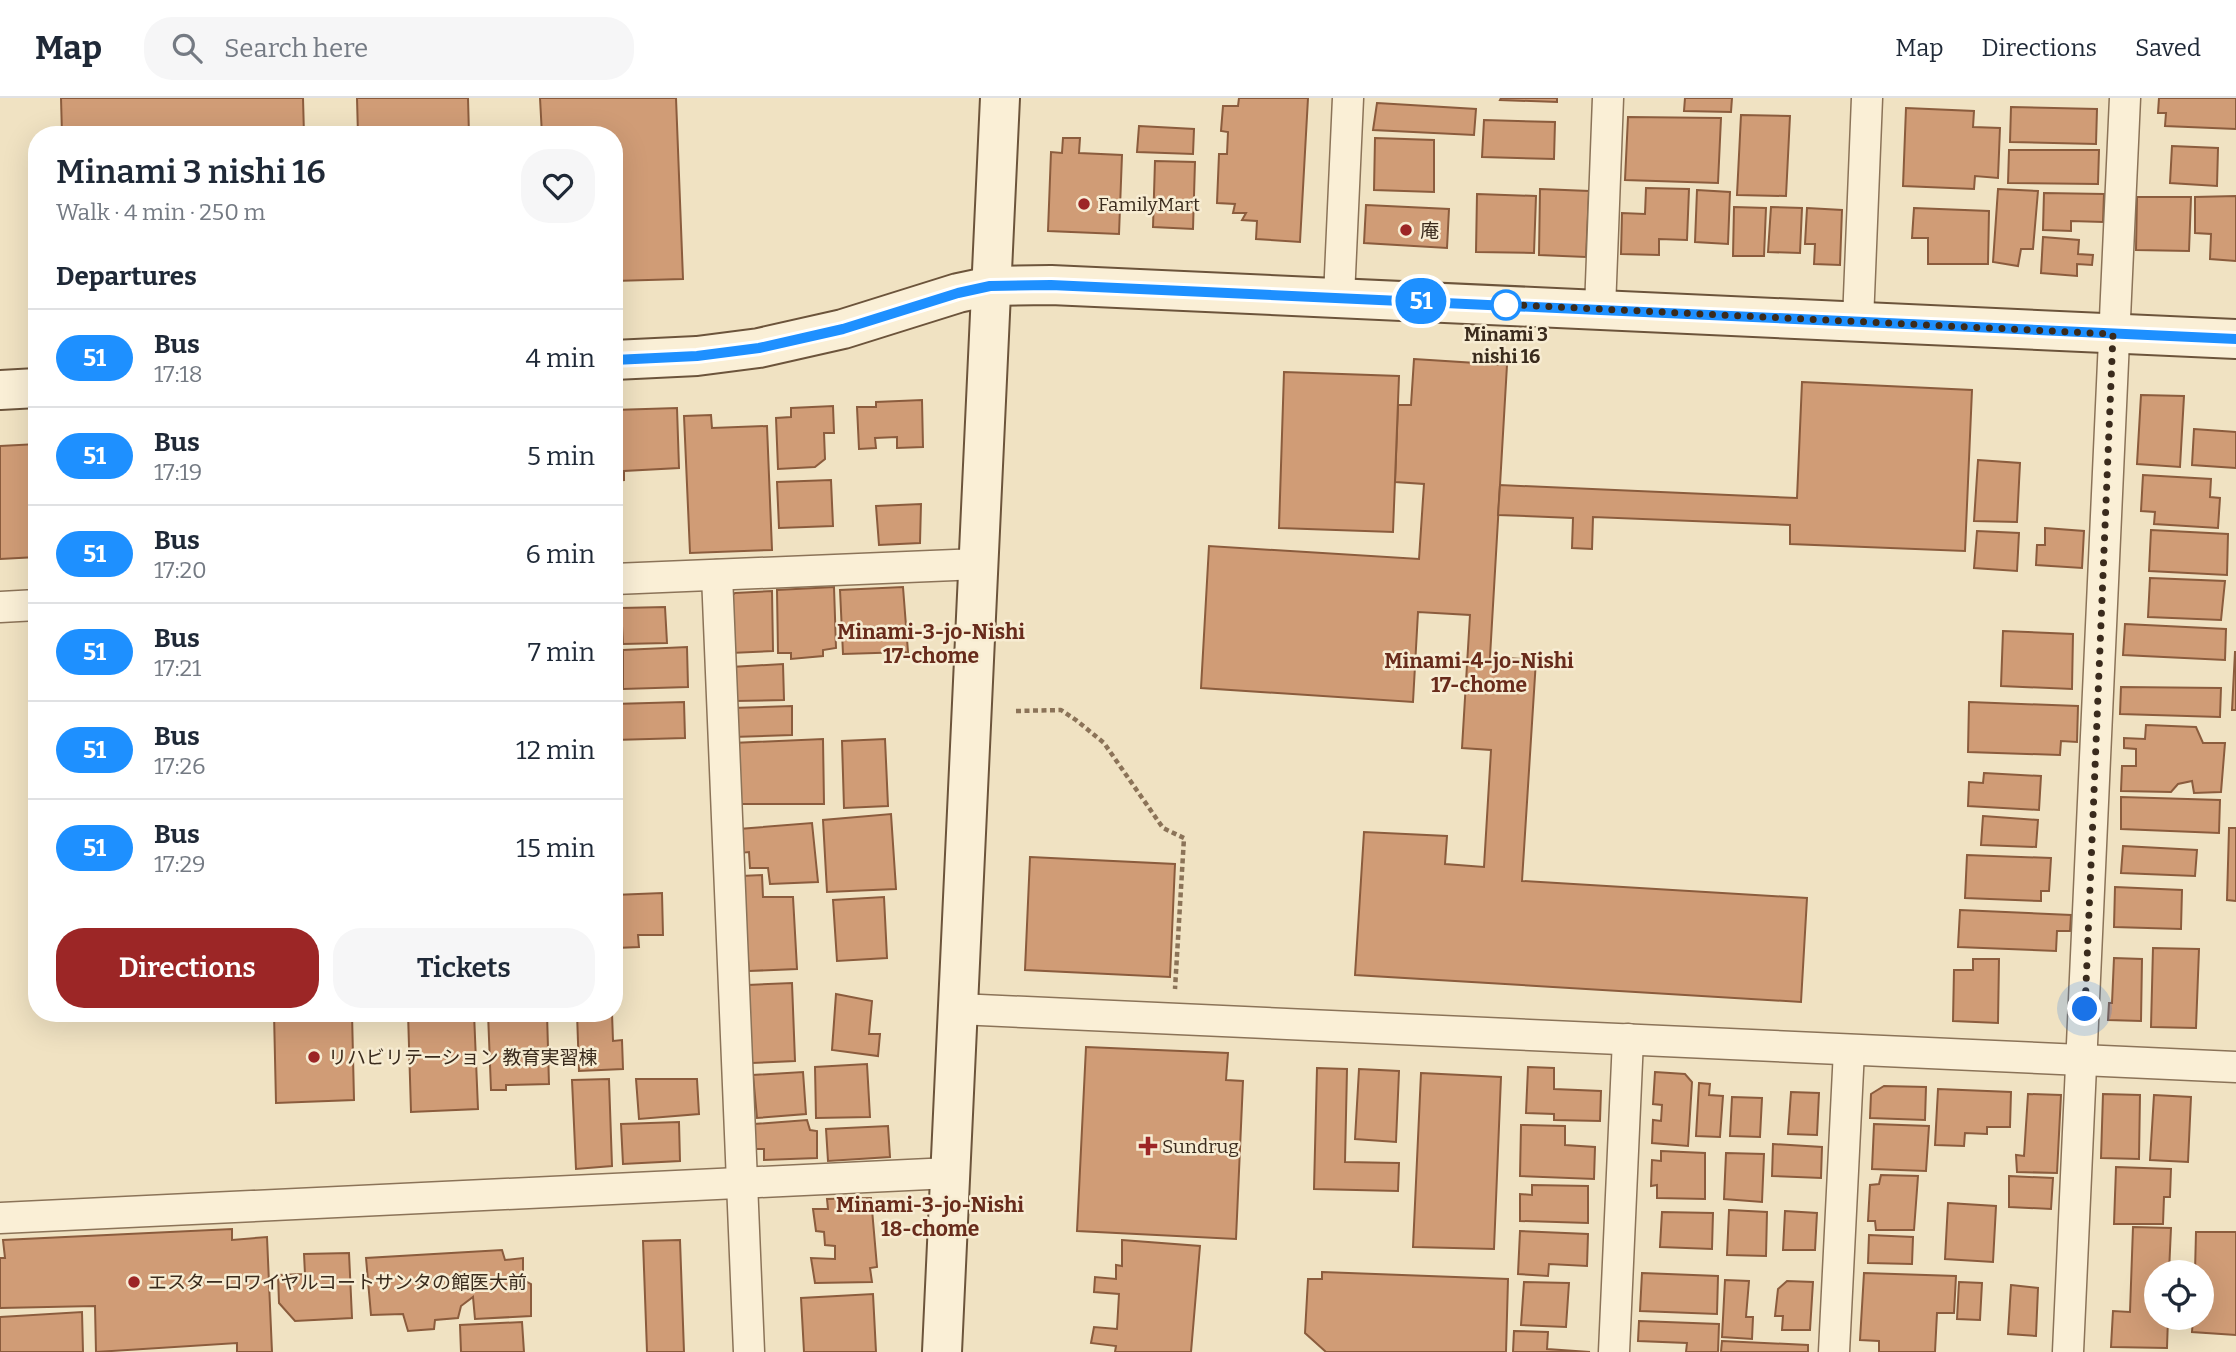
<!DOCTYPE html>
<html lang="en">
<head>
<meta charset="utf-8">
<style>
  body { margin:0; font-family:Bitter,"Noto Sans JP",serif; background:#f6f6f7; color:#1f2937; height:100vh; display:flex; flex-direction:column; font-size:26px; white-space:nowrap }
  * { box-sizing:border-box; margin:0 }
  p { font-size:23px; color:#747a83 }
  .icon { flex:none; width:38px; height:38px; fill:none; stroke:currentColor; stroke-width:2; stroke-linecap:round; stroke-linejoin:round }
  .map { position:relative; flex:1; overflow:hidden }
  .sheet { position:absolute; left:28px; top:28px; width:595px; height:896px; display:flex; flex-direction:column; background:#fff; border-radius:28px; box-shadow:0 7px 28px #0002 }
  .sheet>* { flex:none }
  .badge { padding:0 14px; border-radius:23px; font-size:24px; line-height:46px }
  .fabs { position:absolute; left:2144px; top:1162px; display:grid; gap:14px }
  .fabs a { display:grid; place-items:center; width:70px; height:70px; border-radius:50%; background:#fff; box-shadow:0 7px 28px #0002; font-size:35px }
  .you { position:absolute; width:35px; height:35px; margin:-18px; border:5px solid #fff; border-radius:50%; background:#1a73e8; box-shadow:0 0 0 10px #1a73e833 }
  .map>.badge { position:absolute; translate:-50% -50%; box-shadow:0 0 0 4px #fff }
  h2 { padding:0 28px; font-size:26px; line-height:63px }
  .round { display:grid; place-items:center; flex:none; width:74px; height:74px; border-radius:28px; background:#f6f6f7 }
  .headline { display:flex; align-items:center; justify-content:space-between; height:119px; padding:0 28px }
  h1 { font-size:33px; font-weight:600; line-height:52px }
  .primary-button { display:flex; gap:14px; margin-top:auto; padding:14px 28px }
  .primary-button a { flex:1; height:80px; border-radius:28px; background:#9c2626; color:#fff; font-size:28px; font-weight:600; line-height:80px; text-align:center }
  .primary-button a+a { background:#f6f6f7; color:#1f2937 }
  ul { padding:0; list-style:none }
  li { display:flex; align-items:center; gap:21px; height:98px; padding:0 28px; border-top:2px solid #e0e1e3 }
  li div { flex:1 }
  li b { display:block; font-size:26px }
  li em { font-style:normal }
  li .badge { min-width:77px; font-weight:700; text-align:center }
  header { display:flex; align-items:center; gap:42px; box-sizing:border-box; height:98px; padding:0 35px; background:#fff; border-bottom:2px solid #e0e1e3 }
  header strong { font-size:33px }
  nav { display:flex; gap:38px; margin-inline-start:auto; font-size:24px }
  .search { width:490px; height:63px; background:#f6f6f7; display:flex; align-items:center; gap:18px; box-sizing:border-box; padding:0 24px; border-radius:28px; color:#747a83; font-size:26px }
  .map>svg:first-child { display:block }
  .building { fill:#d09c76; stroke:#8b5c3d; stroke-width:2 }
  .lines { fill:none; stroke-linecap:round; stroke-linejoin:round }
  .street-casing { stroke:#8b7358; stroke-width:33 }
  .secondary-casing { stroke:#6c543b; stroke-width:42 }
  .path { stroke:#8b7358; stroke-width:4.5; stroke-dasharray:5 3.5; stroke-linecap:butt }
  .street { stroke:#faefd6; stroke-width:30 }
  .secondary { stroke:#faefd6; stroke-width:38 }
  .line-casing { stroke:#fff; stroke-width:16 }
  .line { stroke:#1e90ff; stroke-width:10 }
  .walk { stroke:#3a2b1d; stroke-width:7; stroke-dasharray:0 12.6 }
  .poi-dot { fill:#9c2626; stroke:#f7ecd2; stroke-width:2.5 }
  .stop-dot { fill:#fff; stroke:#1e90ff; stroke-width:3.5 }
  .labels { text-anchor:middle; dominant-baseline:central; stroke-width:5; stroke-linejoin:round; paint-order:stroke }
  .poi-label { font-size:19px; fill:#3a2b1d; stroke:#f7ecd2; text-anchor:start }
  .stop-label { font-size:19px; font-weight:bold; fill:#3a2b1d; stroke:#f7ecd2 }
  .neighbourhood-label { font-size:21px; font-weight:bold; fill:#682b1b; stroke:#f7ecd2 }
</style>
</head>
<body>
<header>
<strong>Map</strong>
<div class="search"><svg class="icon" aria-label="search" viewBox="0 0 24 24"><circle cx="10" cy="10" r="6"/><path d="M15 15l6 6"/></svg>Search here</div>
<nav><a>Map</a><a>Directions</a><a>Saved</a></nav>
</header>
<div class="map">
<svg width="2236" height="1254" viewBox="0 0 2236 1254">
  <rect width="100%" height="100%" fill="#f0e2c2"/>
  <!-- building -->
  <g class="building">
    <polygon points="61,0 303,0 304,37 62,37"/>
    <polygon points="357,0 468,0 469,37 358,37"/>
    <polygon points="540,0 676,0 683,181 614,183 614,37 542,37"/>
    <polygon points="1239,0 1308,0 1300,144 1256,141 1257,123 1242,122 1246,115 1233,115 1235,106 1217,105 1219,56 1227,56 1228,34 1221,33 1223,8 1238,8"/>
    <polygon points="1501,0 1557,0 1557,4 1500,2"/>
    <polygon points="1685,0 1732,0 1731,14 1684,13"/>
    <polygon points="2159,0 2236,0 2236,31 2165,28 2166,15 2158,15"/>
    <polygon points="1377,5 1476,11 1474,37 1373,32"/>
    <polygon points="2011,9 2097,11 2096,46 2010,44"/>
    <polygon points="1906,10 1974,13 1973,29 2000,30 1998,80 1975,78 1974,91 1903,88"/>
    <polygon points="1741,17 1790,18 1786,98 1737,97"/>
    <polygon points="1628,19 1721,20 1718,85 1625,82"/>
    <polygon points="1484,22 1555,24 1554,61 1482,59"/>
    <polygon points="1139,28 1194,31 1193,56 1137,54"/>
    <polygon points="1063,40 1080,40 1079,55 1122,57 1119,136 1048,133 1051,54 1062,55"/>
    <polygon points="1375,40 1434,42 1434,94 1374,92"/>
    <polygon points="2172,48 2218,50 2217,88 2170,85"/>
    <polygon points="2009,52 2099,52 2098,86 2008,85"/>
    <polygon points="1155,63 1195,64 1193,131 1153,129"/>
    <polygon points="1646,90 1689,91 1687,142 1659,141 1659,157 1621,156 1622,115 1645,116"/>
    <polygon points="1540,91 1589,93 1586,159 1539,157"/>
    <polygon points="1998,91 2038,93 2033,151 2021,151 2018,168 1993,164"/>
    <polygon points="1697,92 1730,94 1728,146 1695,144"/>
    <polygon points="2044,95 2104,96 2103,124 2071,123 2071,133 2043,132"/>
    <polygon points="1477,96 1536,98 1534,155 1476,154"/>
    <polygon points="2236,98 2236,163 2210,161 2211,136 2195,135 2195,99"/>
    <polygon points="2137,99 2191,99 2189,153 2136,152"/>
    <polygon points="1366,107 1449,111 1447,150 1364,145"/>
    <polygon points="1734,109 1766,110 1764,158 1733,158"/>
    <polygon points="1771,109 1802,110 1800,155 1768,154"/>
    <polygon points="1807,110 1842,112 1840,167 1814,166 1815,146 1805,146"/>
    <polygon points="1914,110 1989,113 1988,166 1928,166 1928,140 1912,140"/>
    <polygon points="2043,139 2079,142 2078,156 2093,157 2092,167 2077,166 2077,178 2041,175"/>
    <polygon points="1414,261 1507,267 1490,559 1536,562 1522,783 1807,800 1801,904 1355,877 1364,734 1447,738 1445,766 1484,769 1491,652 1462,650 1470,517 1418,514 1413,604 1201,590 1209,448 1419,461 1424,386 1395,384 1398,307 1411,307"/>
    <polygon points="1284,274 1399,278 1393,434 1279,430"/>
    <polygon points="1802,284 1972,292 1965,453 1790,446 1790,427 1593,419 1592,451 1572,450 1573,420 1498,417 1500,387 1797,400"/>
    <polygon points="2141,297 2184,298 2180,369 2137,366"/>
    <polygon points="922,302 923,349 897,350 897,339 875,340 876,350 859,351 857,309 876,309 876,304"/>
    <polygon points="833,308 834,335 824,335 825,361 815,369 778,371 776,320 791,319 791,310"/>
    <polygon points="677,310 679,370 624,373 624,382 614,383 614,312"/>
    <polygon points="711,317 712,330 767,328 772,452 690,455 684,318"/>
    <polygon points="2194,331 2236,334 2236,370 2192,367"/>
    <polygon points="37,346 37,459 0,461 0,348"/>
    <polygon points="1978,362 2020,365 2017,424 1974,423"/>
    <polygon points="2143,377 2211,381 2210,399 2220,400 2218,430 2154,426 2155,414 2141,413"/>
    <polygon points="831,382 833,428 779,430 777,384"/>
    <polygon points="921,406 920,445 879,447 876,408"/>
    <polygon points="2045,430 2084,433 2082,470 2036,467 2037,447 2045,447"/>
    <polygon points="2151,432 2228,436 2227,477 2149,473"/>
    <polygon points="1977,433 2019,435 2017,473 1974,470"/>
    <polygon points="2150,480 2225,483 2221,522 2148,519"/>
    <polygon points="834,489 836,550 823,552 823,558 791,561 791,555 778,555 777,492"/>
    <polygon points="903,489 908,554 843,556 840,492"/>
    <polygon points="772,493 773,553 731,555 728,501 735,495"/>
    <polygon points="665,509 667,545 623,546 621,510"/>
    <polygon points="2125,526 2226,531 2225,562 2123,557"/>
    <polygon points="2003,533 2073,536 2072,591 2001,588"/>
    <polygon points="687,549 688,589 623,591 623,552"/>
    <polygon points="2235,554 2236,554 2236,612 2232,612"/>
    <polygon points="783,566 784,602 734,603 731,569"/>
    <polygon points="2121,589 2221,590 2220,619 2120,616"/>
    <polygon points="684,604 685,640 614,642 614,606"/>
    <polygon points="1969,604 2078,608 2077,644 2061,643 2060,657 1968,654"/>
    <polygon points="792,608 792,637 733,639 732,610"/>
    <polygon points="2146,627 2196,629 2203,645 2225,645 2221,694 2194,695 2192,683 2178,686 2171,694 2121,693 2122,668 2136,668 2136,651 2124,650 2124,640 2145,641"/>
    <polygon points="823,641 824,706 737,706 733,645"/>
    <polygon points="885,641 888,708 844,710 842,643"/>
    <polygon points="1984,675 2041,678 2039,712 1968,708 1969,684 1983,685"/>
    <polygon points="2121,699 2220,702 2219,735 2121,731"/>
    <polygon points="891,716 896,791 827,794 823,722"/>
    <polygon points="1983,718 2038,722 2036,749 1981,747"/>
    <polygon points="812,725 818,784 770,786 768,770 750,770 749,754 740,755 739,731"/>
    <polygon points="2229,730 2236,730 2236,803 2227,802"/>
    <polygon points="614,731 615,731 618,792 614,792"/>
    <polygon points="2123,748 2197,752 2195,778 2121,775"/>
    <polygon points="1967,757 2051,760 2049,793 2041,793 2041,803 1965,800"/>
    <polygon points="1030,759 1175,766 1170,879 1025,872"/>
    <polygon points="762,777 763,799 793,799 797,871 749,873 741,778"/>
    <polygon points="2115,789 2182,792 2181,831 2114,829"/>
    <polygon points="662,795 663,837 638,837 639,849 616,850 617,880 614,880 614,797"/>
    <polygon points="884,799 887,860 837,863 833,802"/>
    <polygon points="1960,812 2071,817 2070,833 2057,833 2056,853 1958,849"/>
    <polygon points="2153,850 2199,851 2196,930 2151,929"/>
    <polygon points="2114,860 2142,861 2141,923 2108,922 2109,905 2112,905"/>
    <polygon points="1973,861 1999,861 1998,925 1953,923 1954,872 1973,872"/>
    <polygon points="792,885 795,963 752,965 748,887"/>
    <polygon points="836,896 872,903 869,936 880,936 878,958 832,952"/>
    <polygon points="274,915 352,915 354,1002 276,1005"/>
    <polygon points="408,915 474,915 478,1011 411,1014"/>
    <polygon points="488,915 547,915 549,986 506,987 506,992 491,992"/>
    <polygon points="577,915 612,915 613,943 622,942 623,971 579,973"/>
    <polygon points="1086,949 1228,955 1226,982 1243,983 1236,1141 1077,1133"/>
    <polygon points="867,966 870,1019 816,1020 815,969"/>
    <polygon points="1528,969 1554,970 1554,991 1601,993 1600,1023 1554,1022 1554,1016 1526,1015"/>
    <polygon points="1317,970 1347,971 1345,1064 1399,1065 1398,1093 1314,1091"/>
    <polygon points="1359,971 1399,973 1396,1044 1355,1041"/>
    <polygon points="803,974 806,1016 757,1020 753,977"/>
    <polygon points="1655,974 1685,976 1692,984 1688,1048 1652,1045 1653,1022 1661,1023 1662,1007 1653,1006"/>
    <polygon points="1421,975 1501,979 1494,1151 1413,1149"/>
    <polygon points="609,981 612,1068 576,1071 572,982"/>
    <polygon points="636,981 697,981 699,1016 639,1021"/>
    <polygon points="1699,985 1710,986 1709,997 1723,998 1720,1039 1696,1038"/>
    <polygon points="1884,988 1926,989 1925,1022 1870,1020 1871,996"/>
    <polygon points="1938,991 2011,994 2010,1029 1987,1029 1987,1036 1965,1035 1964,1048 1935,1047"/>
    <polygon points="1791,994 1819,995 1817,1037 1788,1036"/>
    <polygon points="2028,996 2061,997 2057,1075 2017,1074 2016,1057 2024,1058"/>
    <polygon points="2103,996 2140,997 2139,1061 2101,1060"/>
    <polygon points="2154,997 2191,999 2188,1064 2150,1062"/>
    <polygon points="1732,999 1762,1000 1760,1039 1730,1038"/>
    <polygon points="807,1022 810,1032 817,1033 817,1060 764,1062 764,1051 755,1051 754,1026"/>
    <polygon points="679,1024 680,1063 623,1066 621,1026"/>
    <polygon points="1874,1026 1929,1028 1926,1073 1872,1071"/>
    <polygon points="1521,1027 1565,1028 1565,1047 1595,1049 1594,1081 1520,1078"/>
    <polygon points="888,1028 890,1059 828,1063 826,1031"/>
    <polygon points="1773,1046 1822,1049 1821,1080 1772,1078"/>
    <polygon points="1661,1053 1705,1055 1705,1101 1657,1100 1657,1087 1651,1088 1652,1062 1661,1063"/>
    <polygon points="1726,1055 1764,1056 1762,1104 1724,1101"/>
    <polygon points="2116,1069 2171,1071 2170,1099 2164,1099 2163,1126 2114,1126"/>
    <polygon points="1881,1077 1918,1078 1914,1132 1876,1132 1875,1123 1868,1123 1870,1087 1879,1086"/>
    <polygon points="2009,1078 2053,1080 2051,1111 2009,1109"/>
    <polygon points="1532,1087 1588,1088 1588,1125 1520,1123 1520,1096 1532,1097"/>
    <polygon points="871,1100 877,1169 870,1170 872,1184 815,1185 811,1160 835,1161 835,1148 825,1147 824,1134 816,1133 813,1111 828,1111 827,1101"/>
    <polygon points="1948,1105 1996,1108 1993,1164 1945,1161"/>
    <polygon points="1729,1112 1767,1114 1766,1158 1727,1157"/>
    <polygon points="1785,1113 1817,1115 1815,1152 1783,1152"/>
    <polygon points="1662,1114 1713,1115 1712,1151 1660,1149"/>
    <polygon points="2133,1129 2171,1130 2169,1174 2156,1174 2156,1220 2168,1220 2167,1250 2111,1249 2113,1213 2130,1214"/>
    <polygon points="232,1131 232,1142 267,1139 272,1254 237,1254 237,1245 96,1254 95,1208 0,1210 0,1160 5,1160 3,1142"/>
    <polygon points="1520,1133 1588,1136 1587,1168 1549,1166 1548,1178 1518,1176"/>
    <polygon points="2196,1134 2236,1134 2236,1237 2192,1234 2193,1220 2202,1220 2202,1174 2195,1174"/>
    <polygon points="1869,1137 1913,1139 1912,1166 1868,1165"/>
    <polygon points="680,1142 684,1254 647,1254 643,1143"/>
    <polygon points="1122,1142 1200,1148 1191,1254 1115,1254 1116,1248 1091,1245 1094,1229 1117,1231 1119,1196 1094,1194 1095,1179 1116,1181 1116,1167 1122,1168"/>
    <polygon points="502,1152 505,1162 523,1160 523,1182 531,1186 531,1218 475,1221 473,1199 461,1208 458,1220 435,1222 434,1231 408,1233 403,1216 371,1217 366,1160"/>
    <polygon points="349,1155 352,1220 295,1223 279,1205 278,1177 305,1176 304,1156"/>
    <polygon points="1322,1174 1508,1181 1506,1254 1326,1254 1305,1235 1308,1181 1322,1181"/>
    <polygon points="1642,1175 1718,1178 1717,1216 1640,1213"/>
    <polygon points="1864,1175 1956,1178 1954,1215 1937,1215 1935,1254 1879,1254 1879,1243 1860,1242"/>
    <polygon points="1725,1182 1749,1183 1746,1219 1753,1219 1752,1241 1722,1239"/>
    <polygon points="1787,1183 1813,1184 1810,1232 1782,1232 1783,1218 1775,1218 1778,1191"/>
    <polygon points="1524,1184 1569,1185 1566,1229 1521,1227"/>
    <polygon points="1959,1184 1982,1185 1980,1222 1957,1221"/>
    <polygon points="2011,1187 2038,1190 2036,1238 2008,1236"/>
    <polygon points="873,1196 876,1254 804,1254 801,1200"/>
    <polygon points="82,1214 83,1254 0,1254 0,1219"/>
    <polygon points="1639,1223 1719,1226 1718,1254 1686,1254 1687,1245 1638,1243"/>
    <polygon points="522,1224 524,1254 461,1254 460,1227"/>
    <polygon points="1514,1233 1548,1234 1547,1251 1590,1254 1513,1254"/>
    <polygon points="1722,1243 1808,1247 1808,1254 1721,1254"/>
  </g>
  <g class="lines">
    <!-- street casing -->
    <g class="street-casing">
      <g id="street">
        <polyline points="1339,199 1348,0"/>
        <polyline points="1600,211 1608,0"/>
        <polyline points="1858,223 1867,0"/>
        <polyline points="717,477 749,1254"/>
        <polyline points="614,481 979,466"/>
        <polyline points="0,509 37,507"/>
        <polyline points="958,911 2236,969"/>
        <polyline points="0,1120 950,1075"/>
        <polyline points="1614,1254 1628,941"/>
        <polyline points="1834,1254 1849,952"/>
        <path d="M2068,1254C2089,836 2104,418 2125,0"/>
      </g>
    </g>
    <!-- secondary casing -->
    <g class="secondary-casing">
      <g id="secondary">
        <polyline points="614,262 697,258 759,250 843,231 958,195 991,188 1051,187 2236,241"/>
        <polyline points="0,292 37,290"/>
        <polyline points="942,1254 1000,0"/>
      </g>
    </g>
    <!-- path -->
    <polyline class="path" points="1016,613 1061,612 1076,622 1104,645 1163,730 1184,740 1175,891"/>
    <!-- street -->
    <use href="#street" class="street"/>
    <!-- secondary -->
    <use href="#secondary" class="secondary"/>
  </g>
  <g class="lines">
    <!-- line casing -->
    <g class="line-casing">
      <polyline id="line" points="614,262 697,258 759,250 843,231 958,195 990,188 1051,187 2236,241"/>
    </g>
    <!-- line -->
    <use href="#line" class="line"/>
    <!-- walk -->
    <polyline class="walk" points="1506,207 1496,206 2113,236 2085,911"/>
  </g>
  <!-- markers -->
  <g class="poi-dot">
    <circle cx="1084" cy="106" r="7"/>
    <circle cx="1406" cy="132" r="7"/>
    <circle cx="314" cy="959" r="7"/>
    <path d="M1144.5 1037.5h7v7h7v7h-7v7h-7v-7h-7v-7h7z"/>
    <circle cx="134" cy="1184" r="7"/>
  </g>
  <circle class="stop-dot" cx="1506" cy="207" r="14"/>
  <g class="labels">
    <!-- poi labels -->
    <g class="poi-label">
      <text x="1098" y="106">FamilyMart</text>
      <text x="1420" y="132">庵</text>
      <text x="328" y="959">リハビリテーション 教育実習棟</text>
      <text x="1162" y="1048">Sundrug</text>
      <text x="148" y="1184">エスターロワイヤルコートサンタの館医大前</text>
    </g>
    <!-- stop labels -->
    <g class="stop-label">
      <text x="1506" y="236">Minami 3<tspan x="1506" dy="22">nishi 16</tspan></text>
    </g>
    <!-- neighbourhood labels -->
    <g class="neighbourhood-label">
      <text x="931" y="534">Minami-3-jo-Nishi<tspan x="931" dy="24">17-chome</tspan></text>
      <text x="1479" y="563">Minami-4-jo-Nishi<tspan x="1479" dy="24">17-chome</tspan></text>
      <text x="930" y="1107">Minami-3-jo-Nishi<tspan x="930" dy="24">18-chome</tspan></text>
    </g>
  </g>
</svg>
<div class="fabs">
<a><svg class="icon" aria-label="locate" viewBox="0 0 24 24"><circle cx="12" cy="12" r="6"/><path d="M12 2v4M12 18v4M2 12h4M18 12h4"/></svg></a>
</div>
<div class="you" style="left:2085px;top:911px"></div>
<b class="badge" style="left:1421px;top:203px;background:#1e90ff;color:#fff">51</b>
<section class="sheet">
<div class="headline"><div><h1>Minami 3 nishi 16</h1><p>Walk · 4 min · 250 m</p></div><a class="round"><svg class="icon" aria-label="heart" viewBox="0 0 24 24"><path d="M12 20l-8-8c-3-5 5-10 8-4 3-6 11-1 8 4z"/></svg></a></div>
<h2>Departures</h2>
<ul>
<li><span class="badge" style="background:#1e90ff;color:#fff">51</span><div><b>Bus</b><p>17:18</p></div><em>4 min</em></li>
<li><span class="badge" style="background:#1e90ff;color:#fff">51</span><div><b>Bus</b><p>17:19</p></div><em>5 min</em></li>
<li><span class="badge" style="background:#1e90ff;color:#fff">51</span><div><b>Bus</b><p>17:20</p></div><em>6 min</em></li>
<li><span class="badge" style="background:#1e90ff;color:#fff">51</span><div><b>Bus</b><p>17:21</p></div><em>7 min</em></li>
<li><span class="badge" style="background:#1e90ff;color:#fff">51</span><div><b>Bus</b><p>17:26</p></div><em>12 min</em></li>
<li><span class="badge" style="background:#1e90ff;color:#fff">51</span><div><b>Bus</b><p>17:29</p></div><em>15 min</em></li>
</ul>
<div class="primary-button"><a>Directions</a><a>Tickets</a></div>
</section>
</div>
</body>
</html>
